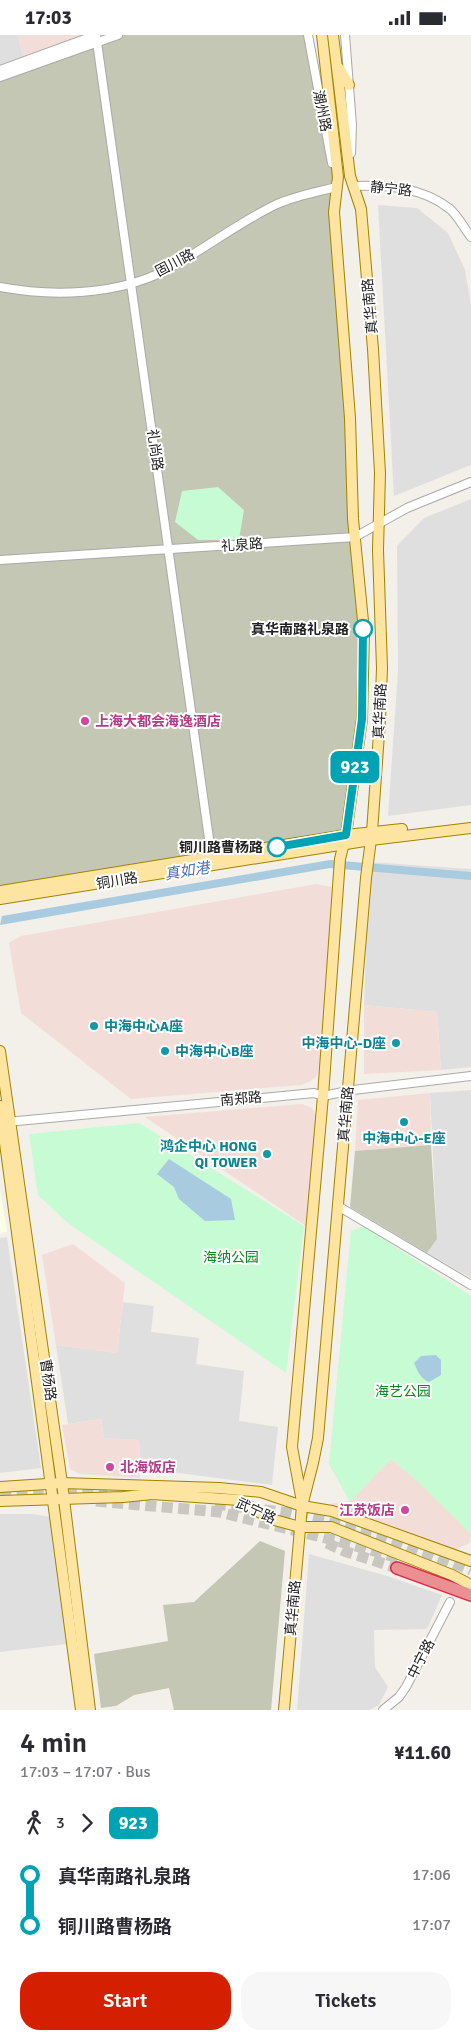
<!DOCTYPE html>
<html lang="en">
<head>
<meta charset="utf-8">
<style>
  body { margin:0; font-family:Signika,"Noto Sans SC",sans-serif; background:#f7f7f7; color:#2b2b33; height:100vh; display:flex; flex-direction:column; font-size:19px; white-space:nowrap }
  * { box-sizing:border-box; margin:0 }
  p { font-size:16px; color:#7c7c81 }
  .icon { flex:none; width:28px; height:28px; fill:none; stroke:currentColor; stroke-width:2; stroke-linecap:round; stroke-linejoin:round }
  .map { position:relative; height:1675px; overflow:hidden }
  .side { display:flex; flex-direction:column; background:#fff; flex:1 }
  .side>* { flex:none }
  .badge { padding:0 10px; border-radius:8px; font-size:18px; line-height:32px }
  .map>.badge { position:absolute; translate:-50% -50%; box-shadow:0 0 0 2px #fff }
  .legs { display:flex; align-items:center; gap:8px; height:55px; padding:0 20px; font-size:16px }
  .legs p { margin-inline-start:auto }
  .headline { display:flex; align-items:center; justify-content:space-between; height:85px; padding:0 20px }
  h1 { font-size:28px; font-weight:600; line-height:38px }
  .cta { display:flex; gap:10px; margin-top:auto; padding:10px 20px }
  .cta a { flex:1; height:58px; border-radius:20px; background:#d42000; color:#fff; font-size:20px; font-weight:600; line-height:58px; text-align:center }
  .cta a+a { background:#f7f7f7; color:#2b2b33 }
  ul { padding:0 20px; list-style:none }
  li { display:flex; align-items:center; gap:18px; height:50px; font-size:19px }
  li i { display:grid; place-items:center; width:8px; height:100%; margin:0 6px; background:currentColor }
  li i::after { content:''; width:12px; height:12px; margin:-6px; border:4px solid; border-radius:50%; background:#fff }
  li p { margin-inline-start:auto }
  li:first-child i { background:linear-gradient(#0000 50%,currentColor 0) }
  li:last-child i { background:linear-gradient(currentColor 50%,#0000 0) }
  .status { display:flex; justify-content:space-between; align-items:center; height:35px; padding:0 25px; background:#fff; direction:ltr }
  .status svg { height:14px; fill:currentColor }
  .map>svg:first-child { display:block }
  .residential { fill:#e0dfdf }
  .commercial { fill:#f3ddd8 }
  .education { fill:#fbffe5 }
  .construction { fill:#c4c7b3; fill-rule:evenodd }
  .park { fill:#c6fbd3 }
  .water { fill:#a8cbe0 }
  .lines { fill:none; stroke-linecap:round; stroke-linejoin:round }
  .highway-tunnel { stroke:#c8c7c0; stroke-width:11; stroke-dasharray:11 5.5; stroke-linecap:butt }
  .minor-casing { stroke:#a9a9a9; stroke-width:10 }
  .major-casing { stroke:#a08300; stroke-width:12 }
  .highway-casing { stroke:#e12548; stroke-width:14 }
  .minor { stroke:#fff; stroke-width:8 }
  .major { stroke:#fee4a1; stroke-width:10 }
  .highway { stroke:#ea8f92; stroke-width:11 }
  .line-1-casing { stroke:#fff; stroke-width:11 }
  .line-1 { stroke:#00a3b4; stroke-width:8 }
  .stop-1-dot { fill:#fff; stroke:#00a3b4; stroke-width:2.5 }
  .hotel-dot { fill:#d1479c; stroke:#fff; stroke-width:2 }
  .culture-dot { fill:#0f9aa8; stroke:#fff; stroke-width:2 }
  .labels { text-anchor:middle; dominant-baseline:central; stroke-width:4; stroke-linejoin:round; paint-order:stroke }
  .street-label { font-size:14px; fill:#222; stroke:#fff }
  .stop-label { font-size:14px; font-weight:bold; fill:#222; stroke:#fff; text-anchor:end }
  .hotel-label { font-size:14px; font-weight:bold; fill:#b23c85; stroke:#fff; text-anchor:start }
  .culture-label { font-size:14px; font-weight:bold; fill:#0d838f; stroke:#fff; text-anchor:start }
  .park-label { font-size:14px; fill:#098726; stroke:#fff }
  .water-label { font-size:15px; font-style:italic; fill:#4a6fb6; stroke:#fff }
</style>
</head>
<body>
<div class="status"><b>17:03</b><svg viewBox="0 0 49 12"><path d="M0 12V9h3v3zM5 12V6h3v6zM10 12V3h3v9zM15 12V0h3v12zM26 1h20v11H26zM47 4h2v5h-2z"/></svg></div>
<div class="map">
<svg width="471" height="1675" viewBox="0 0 471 1675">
  <rect width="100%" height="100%" fill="#f2f0e8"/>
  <!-- residential -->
  <g class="residential">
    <polygon points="0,0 18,0 24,27 0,33"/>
    <polygon points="378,170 417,173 448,198 465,235 471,269 471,430 394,461"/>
    <polygon points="471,464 471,770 388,781 398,636 397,511 424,483"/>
    <polygon points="369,827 471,834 471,1032 441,1035 437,977 364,970"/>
    <polygon points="471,1055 471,1243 427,1218 437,1204 430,1058"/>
    <polygon points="7,1202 41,1433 0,1438 0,1203"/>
    <polygon points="123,1267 154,1271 151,1297 199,1303 196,1329 244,1336 239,1386 278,1392 272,1450 140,1433 139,1405 104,1403 101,1384 68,1389 56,1310 117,1318"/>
    <polygon points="0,1479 32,1479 51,1482 67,1609 0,1617"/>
    <polygon points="309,1519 387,1541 442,1560 427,1594 374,1595 375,1632 388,1652 379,1670 369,1675 297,1675"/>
  </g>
  <!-- commercial -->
  <g class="commercial">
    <polygon points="18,0 96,0 24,27"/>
    <polygon points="316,849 332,852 321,1028 316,1042 309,1047 301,1050 131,1064 21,978 9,908 21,901"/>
    <polygon points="364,970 437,977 441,1035 364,1039"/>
    <polygon points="430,1058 431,1110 355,1116 358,1065"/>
    <polygon points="302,1069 312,1073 317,1082 306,1191 145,1082"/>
    <polygon points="73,1209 125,1248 117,1318 56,1310 42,1220"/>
    <polygon points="101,1384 104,1403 139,1405 140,1443 80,1439 70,1434 62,1390"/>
    <polygon points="391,1424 416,1445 471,1499 470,1508 456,1514 337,1473 329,1469 350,1466"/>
  </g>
  <!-- education -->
  <polygon class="education" points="0,1154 7,1197 0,1198"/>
  <!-- construction -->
  <g class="construction">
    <path d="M119,0H307L336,152L356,570L362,633L347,797L0,856V41ZM256,180L163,236L136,245Z"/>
    <polygon points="431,1110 437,1204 427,1218 350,1172 355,1116"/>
    <polygon points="260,1506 285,1516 271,1675 174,1675 169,1653 134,1660 116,1671 101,1673 94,1619 168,1606 163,1570 194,1567"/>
  </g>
  <!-- park -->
  <g class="park">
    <polygon points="218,452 244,475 239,505 198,505 175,487 182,456"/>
    <polygon points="139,1088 304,1191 286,1338 68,1188 38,1160 29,1099"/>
    <polygon points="363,1191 471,1261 471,1499 416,1445 391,1424 350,1467 329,1429 351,1196"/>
  </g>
  <!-- water -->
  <g class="water">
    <polygon points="330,825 471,837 471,845 330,833 0,890 2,881"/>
    <polygon points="169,1124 231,1164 235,1185 205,1186 179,1164 174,1152 157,1139"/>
    <path d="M436,1320L441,1325V1340L429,1347C420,1343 418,1337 414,1328L421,1321Z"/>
  </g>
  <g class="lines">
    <!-- highway-tunnel -->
    <g class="highway-tunnel">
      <polyline points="0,1457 35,1454 107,1459"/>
      <polyline points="96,1466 219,1477 338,1506 399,1523"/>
      <polyline points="215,1469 290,1478 384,1501 471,1535"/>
      <polyline points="327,1508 344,1516 397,1533"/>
    </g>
    <!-- minor casing -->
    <g class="minor-casing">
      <g id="minor">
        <polyline points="308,0 332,128"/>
        <polyline points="345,0 352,90 351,118"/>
        <polyline points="0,35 96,0 212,825"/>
        <polyline points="0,42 118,0"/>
        <path d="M354,151C388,150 422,152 450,174C458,181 464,193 471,202"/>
        <path d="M0,252C52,262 116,260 164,236C202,216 236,189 275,170C294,161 316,157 337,152L336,149"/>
        <polyline points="0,525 355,502 407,473 471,447"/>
        <polyline points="7,1087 314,1058 323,1061 353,1055 471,1041"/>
        <polyline points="338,1171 471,1250"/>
        <polyline points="383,1675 399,1662 406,1652 450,1567"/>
      </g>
    </g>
    <!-- major casing -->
    <g class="major-casing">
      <g id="major">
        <polyline points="339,33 349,50"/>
        <polyline points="0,856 346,800 402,794"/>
        <polyline points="0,864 371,805 471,793"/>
        <polyline points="0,1016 62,1448 90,1675"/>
        <polyline points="0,1071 81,1675"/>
        <polyline points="0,1452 62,1448 219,1453 261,1457 302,1471 332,1476 471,1526"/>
        <polyline points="0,1466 123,1462 152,1459 239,1465 271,1484 300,1492 331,1492 452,1540 471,1550"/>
        <polyline points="302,1467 292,1412 323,1061 340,824 346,800 362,684 364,596 353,484 350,383 334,177 338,142 322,0"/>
        <polyline points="284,1675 302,1471 313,1428 318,1403 366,843 372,797 380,685 382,633 378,515 380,438 373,314 361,174 350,141 333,0"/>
      </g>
    </g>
    <!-- highway casing -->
    <g class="highway-casing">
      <polyline id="highway" points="397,1533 471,1560"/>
    </g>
    <!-- minor -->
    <use href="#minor" class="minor"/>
    <!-- major -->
    <use href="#major" class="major"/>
    <!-- highway -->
    <use href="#highway" class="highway"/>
  </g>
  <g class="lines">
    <!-- line-1 casing -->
    <g class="line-1-casing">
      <polyline id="line-1" points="277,812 346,800 362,684 363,594"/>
    </g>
    <!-- line-1 -->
    <use href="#line-1" class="line-1"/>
  </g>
  <!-- markers -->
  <g class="stop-1-dot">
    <circle cx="363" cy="594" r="9"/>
    <circle cx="277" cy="812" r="9"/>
  </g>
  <g class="hotel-dot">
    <circle cx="85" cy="686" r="5"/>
    <circle cx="110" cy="1432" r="5"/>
    <circle cx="405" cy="1475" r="5"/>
  </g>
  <g class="culture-dot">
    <circle cx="94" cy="991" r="5"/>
    <circle cx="396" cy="1008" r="5"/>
    <circle cx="165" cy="1016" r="5"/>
    <circle cx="404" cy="1087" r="5"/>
    <circle cx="267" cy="1119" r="5"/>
  </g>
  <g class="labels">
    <!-- street labels -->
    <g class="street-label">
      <text transform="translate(322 76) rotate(79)">潮州路</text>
      <text transform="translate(391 154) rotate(6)">静宁路</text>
      <text transform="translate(175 228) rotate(-28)">固川路</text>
      <text transform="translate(370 271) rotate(-95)">真华南路</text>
      <text transform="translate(155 415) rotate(82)">礼尚路</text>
      <text transform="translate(242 510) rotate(-4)">礼泉路</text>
      <text transform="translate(380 676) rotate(-87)">真华南路</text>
      <text transform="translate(117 846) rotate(-9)">铜川路</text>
      <text transform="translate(241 1064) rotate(-5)">南郑路</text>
      <text transform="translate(346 1079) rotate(-85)">真华南路</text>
      <text transform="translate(48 1345) rotate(82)">曹杨路</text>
      <text transform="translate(256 1476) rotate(25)">武宁路</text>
      <text transform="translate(293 1573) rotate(-85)">真华南路</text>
      <text transform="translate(421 1624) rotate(-63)">中宁路</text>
    </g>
    <!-- stop labels -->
    <g class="stop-label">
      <text x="349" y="594">真华南路礼泉路</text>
      <text x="263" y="812">铜川路曹杨路</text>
    </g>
    <!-- hotel labels -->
    <g class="hotel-label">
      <text x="95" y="686">上海大都会海逸酒店</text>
      <text x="120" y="1432">北海饭店</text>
      <text x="395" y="1475" text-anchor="end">江苏饭店</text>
    </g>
    <!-- culture labels -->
    <g class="culture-label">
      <text x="104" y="991">中海中心A座</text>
      <text x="386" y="1008" text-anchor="end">中海中心-D座</text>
      <text x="175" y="1016">中海中心B座</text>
      <text x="404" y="1103" text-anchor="middle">中海中心-E座</text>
      <text x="257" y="1111" text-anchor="end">鸿企中心 HONG<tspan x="257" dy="16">QI TOWER</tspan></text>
    </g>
    <!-- park labels -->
    <g class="park-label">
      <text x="231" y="1222">海纳公园</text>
      <text x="403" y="1356">海艺公园</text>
    </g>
    <!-- water labels -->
    <g class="water-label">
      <text transform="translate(187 836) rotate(-9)">真如港</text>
    </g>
  </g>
</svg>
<b class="badge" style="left:355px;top:732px;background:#00a3b4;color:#fff">923</b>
</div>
<section class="side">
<div class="headline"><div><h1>4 min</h1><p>17:03 – 17:07 · Bus</p></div><b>¥11.60</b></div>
<div class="legs"><svg class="icon" aria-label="walk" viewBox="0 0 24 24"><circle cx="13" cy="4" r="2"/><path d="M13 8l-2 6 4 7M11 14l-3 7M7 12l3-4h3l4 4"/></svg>3<svg class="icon" aria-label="forward" viewBox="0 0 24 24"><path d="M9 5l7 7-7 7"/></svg><b class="badge" style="background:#00a3b4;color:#fff">923</b></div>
<ul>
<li><i style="color:#00a3b4"></i><b>真华南路礼泉路</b><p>17:06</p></li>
<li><i style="color:#00a3b4"></i><b>铜川路曹杨路</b><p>17:07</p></li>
</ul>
<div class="cta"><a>Start</a><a>Tickets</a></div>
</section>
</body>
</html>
